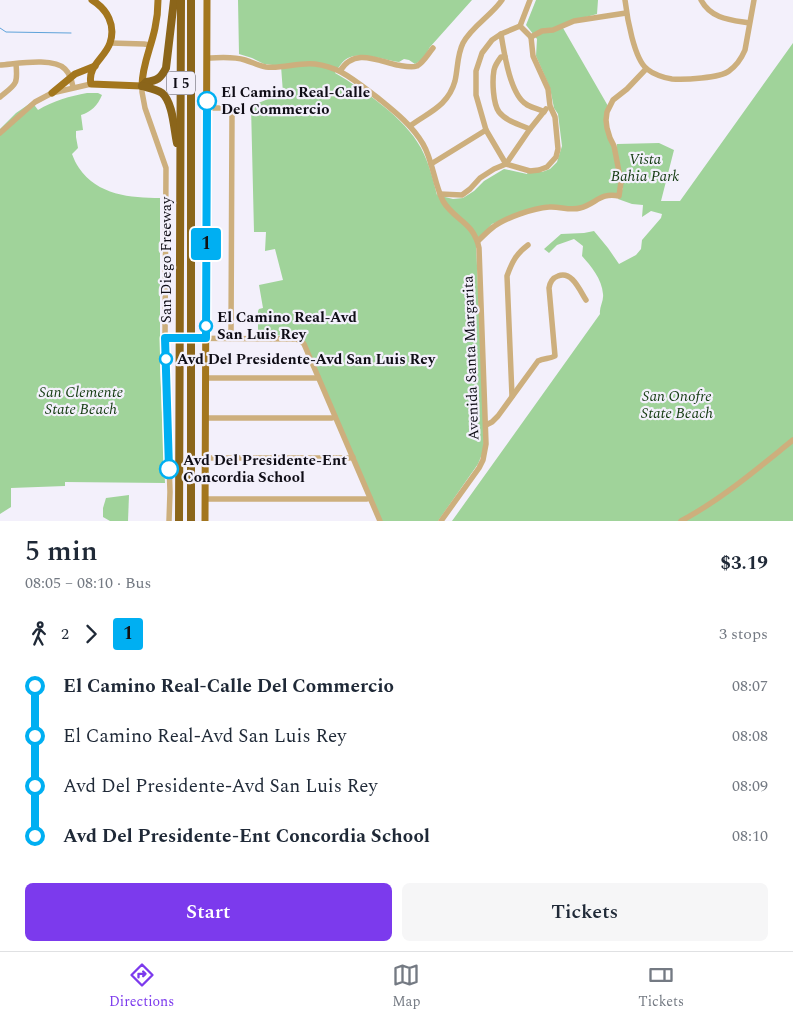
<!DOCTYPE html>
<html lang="en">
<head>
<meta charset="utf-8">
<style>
  body { margin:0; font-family:Spectral,serif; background:#f6f6f7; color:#1f2937; height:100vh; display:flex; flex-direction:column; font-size:19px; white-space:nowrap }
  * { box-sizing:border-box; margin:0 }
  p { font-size:16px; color:#747a83 }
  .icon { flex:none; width:28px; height:28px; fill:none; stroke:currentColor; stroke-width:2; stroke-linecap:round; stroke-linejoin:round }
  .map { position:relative; height:521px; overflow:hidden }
  .details { display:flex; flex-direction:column; background:#fff; flex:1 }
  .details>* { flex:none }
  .badge { padding:0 10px; border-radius:4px; font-size:18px; line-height:32px }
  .map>.badge { position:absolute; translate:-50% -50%; box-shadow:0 0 0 2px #fff }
  .legs { display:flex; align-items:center; gap:8px; height:55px; padding:0 25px; font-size:16px }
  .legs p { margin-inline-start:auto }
  .summary { display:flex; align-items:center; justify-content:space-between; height:85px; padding:0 25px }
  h1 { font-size:28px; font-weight:600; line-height:38px }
  .primary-button { display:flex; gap:10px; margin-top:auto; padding:10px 25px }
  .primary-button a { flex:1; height:58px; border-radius:8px; background:#7c3aed; color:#fff; font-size:20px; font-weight:600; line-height:58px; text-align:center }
  .primary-button a+a { background:#f6f6f7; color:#1f2937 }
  ul { padding:0 25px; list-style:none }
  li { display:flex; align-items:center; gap:18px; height:50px; font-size:19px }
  li i { display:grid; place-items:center; width:8px; height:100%; margin:0 6px; background:currentColor }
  li i::after { content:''; width:12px; height:12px; margin:-6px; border:4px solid; border-radius:50%; background:#fff }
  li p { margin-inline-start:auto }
  li:first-child i { background:linear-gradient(#0000 50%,currentColor 0) }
  li:last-child i { background:linear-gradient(currentColor 50%,#0000 0) }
  .dock { display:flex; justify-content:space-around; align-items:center; height:70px; border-top:1px solid #e0e1e3; background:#fff; font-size:14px; color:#747a83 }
  .dock a { display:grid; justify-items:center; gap:2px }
  .dock .on { color:#7c3aed }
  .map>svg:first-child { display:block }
  .green { fill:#a0d39a }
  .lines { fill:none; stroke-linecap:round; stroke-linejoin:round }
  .stream { stroke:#5ea3da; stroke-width:1 }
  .minor { stroke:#cdaf7d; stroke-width:5.5 }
  .major { stroke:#a3761e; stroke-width:7 }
  .highway { stroke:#8b651a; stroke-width:8 }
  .line-1-casing { stroke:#fff; stroke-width:11 }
  .line-1 { stroke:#00aff2; stroke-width:8 }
  .stop-1-dot { fill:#fff; stroke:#00aff2; stroke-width:2.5 }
  .labels { text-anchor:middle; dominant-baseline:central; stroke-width:4.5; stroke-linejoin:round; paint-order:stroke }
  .shield { fill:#f3f0fb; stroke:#53515b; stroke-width:1 }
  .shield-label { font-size:14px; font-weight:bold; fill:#0f0d16 }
  .stop-label { font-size:15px; font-weight:bold; fill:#0f0d16; stroke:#f3f0fb; text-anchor:start }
  .park-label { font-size:15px; font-style:italic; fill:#133a10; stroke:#f3f0fb }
  .street-label { font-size:15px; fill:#0f0d16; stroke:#f3f0fb }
</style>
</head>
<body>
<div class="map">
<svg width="793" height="521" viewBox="0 0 793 521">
  <rect width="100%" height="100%" fill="#f3f0fb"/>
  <!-- green -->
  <g class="green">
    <path d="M238,0H472L430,47L423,59L415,64L409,60L404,59L399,62C386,60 360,51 348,58C342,61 339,67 335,73C364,90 405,118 421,148C429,163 433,179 437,195L453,199L463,198L474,191L484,181L504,169L527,174L528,172H542L550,169L557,162L562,146L558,114L554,108L550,88L536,56L537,39L526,25L536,0H598L597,14L564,23L563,28L608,106L604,116L612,146L619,183L617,194L584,206L574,207L551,205L514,215L492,224L476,243L482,379L484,449L478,464L438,521H382L305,343L300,336L258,335V311L259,309L263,308L259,285L283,280L275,249L265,251L266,232H254L251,106L283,93L281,66L264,64L252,58L239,54Z"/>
    <path d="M793,43V521H452L600,314C599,307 604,301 603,294C602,279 591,266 582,256L583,246L574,239L557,245L549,253L544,249L561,234L584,233L594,231L608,248L619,264L636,255L641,249L642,240L661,218L662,214L651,211L642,217L643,205L632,204L618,199L623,188L617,153V144L659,143L674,150L661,201H680Z"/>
    <path d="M87,93H98L102,95C98,105 91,112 81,115L83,130L76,131V137L78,148L72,154C74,159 76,164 79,168C97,195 131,198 160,198V366L165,483L65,482V486L11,488V507L0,514V129L16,113L32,102L38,110C53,101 70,96 87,93Z"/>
    <polygon points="129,495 128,521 110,521 103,517 103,508 106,498"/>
  </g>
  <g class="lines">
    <!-- stream -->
    <polyline class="stream" points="0,28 6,32 71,33"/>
    <!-- minor -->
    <g class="minor">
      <path d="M625,0C627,17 634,59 647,69C653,74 664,78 672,79C684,80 720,78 729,71C736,66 742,57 745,50L754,0"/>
      <path d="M701,0C711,19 731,20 749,23"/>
      <polyline points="520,26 530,0"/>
      <path d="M501,34C504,52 510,94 526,104C531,108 538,108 544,112"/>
      <polyline points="531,37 542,31 553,30 574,21 626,13"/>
      <polyline points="110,43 144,44 150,45"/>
      <path d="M505,57H501C498,61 495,65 494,70C492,81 493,104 499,112C506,121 520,125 530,129"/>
      <path d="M207,58C219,58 232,56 245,60C252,62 259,66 266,67C283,69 298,62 315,64C323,65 333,68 341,72C354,79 366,89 378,98C394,111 412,125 423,144C433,161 434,183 443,201C454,220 474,222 479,248L486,444L483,460L479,468L441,521"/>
      <path d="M0,65C16,64 53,57 65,69C70,74 72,81 73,87"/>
      <path d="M340,71C354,48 376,60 397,65C404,66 411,68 417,66C424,62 428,54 433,48"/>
      <polyline points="142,86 142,92 145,108 166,168 165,338 170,492 169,521"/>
      <path d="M0,97C16,84 18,85 16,64"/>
      <polyline points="206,108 227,108 231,110 232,115 231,338"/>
      <path d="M410,126C429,112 448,106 455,81C458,68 457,55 463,43C472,26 491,16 502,0"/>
      <polyline points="0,133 35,102 52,93 91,84"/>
      <polyline points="431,164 486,130"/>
      <polyline points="506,164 486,130 476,95 476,71 482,53 492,40 501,34 520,26 531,37"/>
      <polyline points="506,164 530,129 546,109"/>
      <polyline points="440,194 462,195 470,189 480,178 494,169 506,164 530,171 539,170 547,167 556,157 558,149 555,117 550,106 548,89 533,56 531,37"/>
      <path d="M478,241C482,237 487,232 492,228C504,218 534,208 549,207C559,206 570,211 580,208C596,204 600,192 619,196L621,182L614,146L610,138L607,128L606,120L607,112L613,100L627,89L646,69"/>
      <polyline points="165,338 296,339 301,341 304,344 380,521"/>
      <polyline points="206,378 316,378 318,377"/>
      <path d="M512,396L507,276C512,262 516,254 528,245"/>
      <polyline points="205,418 332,418 335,417"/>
      <path d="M486,425L492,422L498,416L538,361C544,358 550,359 555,356L549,288C550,282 552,278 558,276C572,270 580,291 586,300"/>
      <polyline points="206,458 350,458 353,457"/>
      <polyline points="205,499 367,499 370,498"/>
      <path d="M681,521C722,499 757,469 793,440"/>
    </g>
    <!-- major -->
    <g class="major">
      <path d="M92,0C107,9 116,25 110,43C105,58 87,66 91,84L142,86C142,65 151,48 155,28C157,19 158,9 158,0"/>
      <polyline points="52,93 75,74 95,66"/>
      <polyline points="205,521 207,0"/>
    </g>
    <!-- highway -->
    <g class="highway">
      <path d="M142,86L146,82C157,81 161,78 166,68L174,0"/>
      <path d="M142,86C149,88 156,89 162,93C173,102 174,130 177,143"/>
      <polyline points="179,521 181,0"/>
      <polyline points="191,521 191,0"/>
    </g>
  </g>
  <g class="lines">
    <!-- line-1 casing -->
    <g class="line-1-casing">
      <polyline id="line-1" points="169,469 165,338 206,338 207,101"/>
    </g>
    <!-- line-1 -->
    <use href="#line-1" class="line-1"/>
  </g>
  <!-- markers -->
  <g class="stop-1-dot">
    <circle cx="207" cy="101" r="9"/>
    <circle cx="206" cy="326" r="6"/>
    <circle cx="166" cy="359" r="6"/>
    <circle cx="169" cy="469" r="9"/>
  </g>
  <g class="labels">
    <!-- shield labels -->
    <rect class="shield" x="167" y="71.5" width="28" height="23" rx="4"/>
    <g class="shield-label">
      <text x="181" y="83">I 5</text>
    </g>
    <!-- stop labels -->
    <g class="stop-label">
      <text x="221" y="92">El Camino Real-Calle<tspan x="221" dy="17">Del Commercio</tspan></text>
      <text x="217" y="317">El Camino Real-Avd<tspan x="217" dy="17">San Luis Rey</tspan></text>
      <text x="177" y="359">Avd Del Presidente-Avd San Luis Rey</text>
      <text x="183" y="460">Avd Del Presidente-Ent<tspan x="183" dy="17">Concordia School</tspan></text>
    </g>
    <!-- park labels -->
    <g class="park-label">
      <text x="645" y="159">Vista<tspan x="645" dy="17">Bahia Park</tspan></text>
      <text x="81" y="392">San Clemente<tspan x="81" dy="17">State Beach</tspan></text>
      <text x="677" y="396">San Onofre<tspan x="677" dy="17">State Beach</tspan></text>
    </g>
    <!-- street labels -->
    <g class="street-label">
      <text transform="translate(166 260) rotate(-90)">San Diego Freeway</text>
      <text transform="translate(471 358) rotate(-92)">Avenida Santa Margarita</text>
    </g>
  </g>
</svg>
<b class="badge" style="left:206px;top:244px;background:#00aff2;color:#111">1</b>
</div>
<section class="details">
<div class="summary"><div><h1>5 min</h1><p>08:05 – 08:10 · Bus</p></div><b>$3.19</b></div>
<div class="legs"><svg class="icon" aria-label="walk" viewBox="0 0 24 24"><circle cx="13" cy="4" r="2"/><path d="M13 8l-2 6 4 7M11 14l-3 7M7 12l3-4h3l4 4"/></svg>2<svg class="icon" aria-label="forward" viewBox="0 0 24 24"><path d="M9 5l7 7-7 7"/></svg><b class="badge" style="background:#00aff2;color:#111">1</b><p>3 stops</p></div>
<ul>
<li><i style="color:#00aff2"></i><b>El Camino Real-Calle Del Commercio</b><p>08:07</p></li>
<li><i style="color:#00aff2"></i><span>El Camino Real-Avd San Luis Rey</span><p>08:08</p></li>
<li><i style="color:#00aff2"></i><span>Avd Del Presidente-Avd San Luis Rey</span><p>08:09</p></li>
<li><i style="color:#00aff2"></i><b>Avd Del Presidente-Ent Concordia School</b><p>08:10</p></li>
</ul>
<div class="primary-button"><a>Start</a><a>Tickets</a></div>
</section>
<nav class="dock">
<a class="on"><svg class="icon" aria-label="directions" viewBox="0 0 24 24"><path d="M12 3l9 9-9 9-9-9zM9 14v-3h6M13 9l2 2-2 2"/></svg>Directions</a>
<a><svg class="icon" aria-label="map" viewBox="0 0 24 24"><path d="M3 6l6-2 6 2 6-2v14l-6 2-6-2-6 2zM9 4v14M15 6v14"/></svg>Map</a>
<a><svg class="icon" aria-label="tickets" viewBox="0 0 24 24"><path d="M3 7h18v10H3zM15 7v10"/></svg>Tickets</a>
</nav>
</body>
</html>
